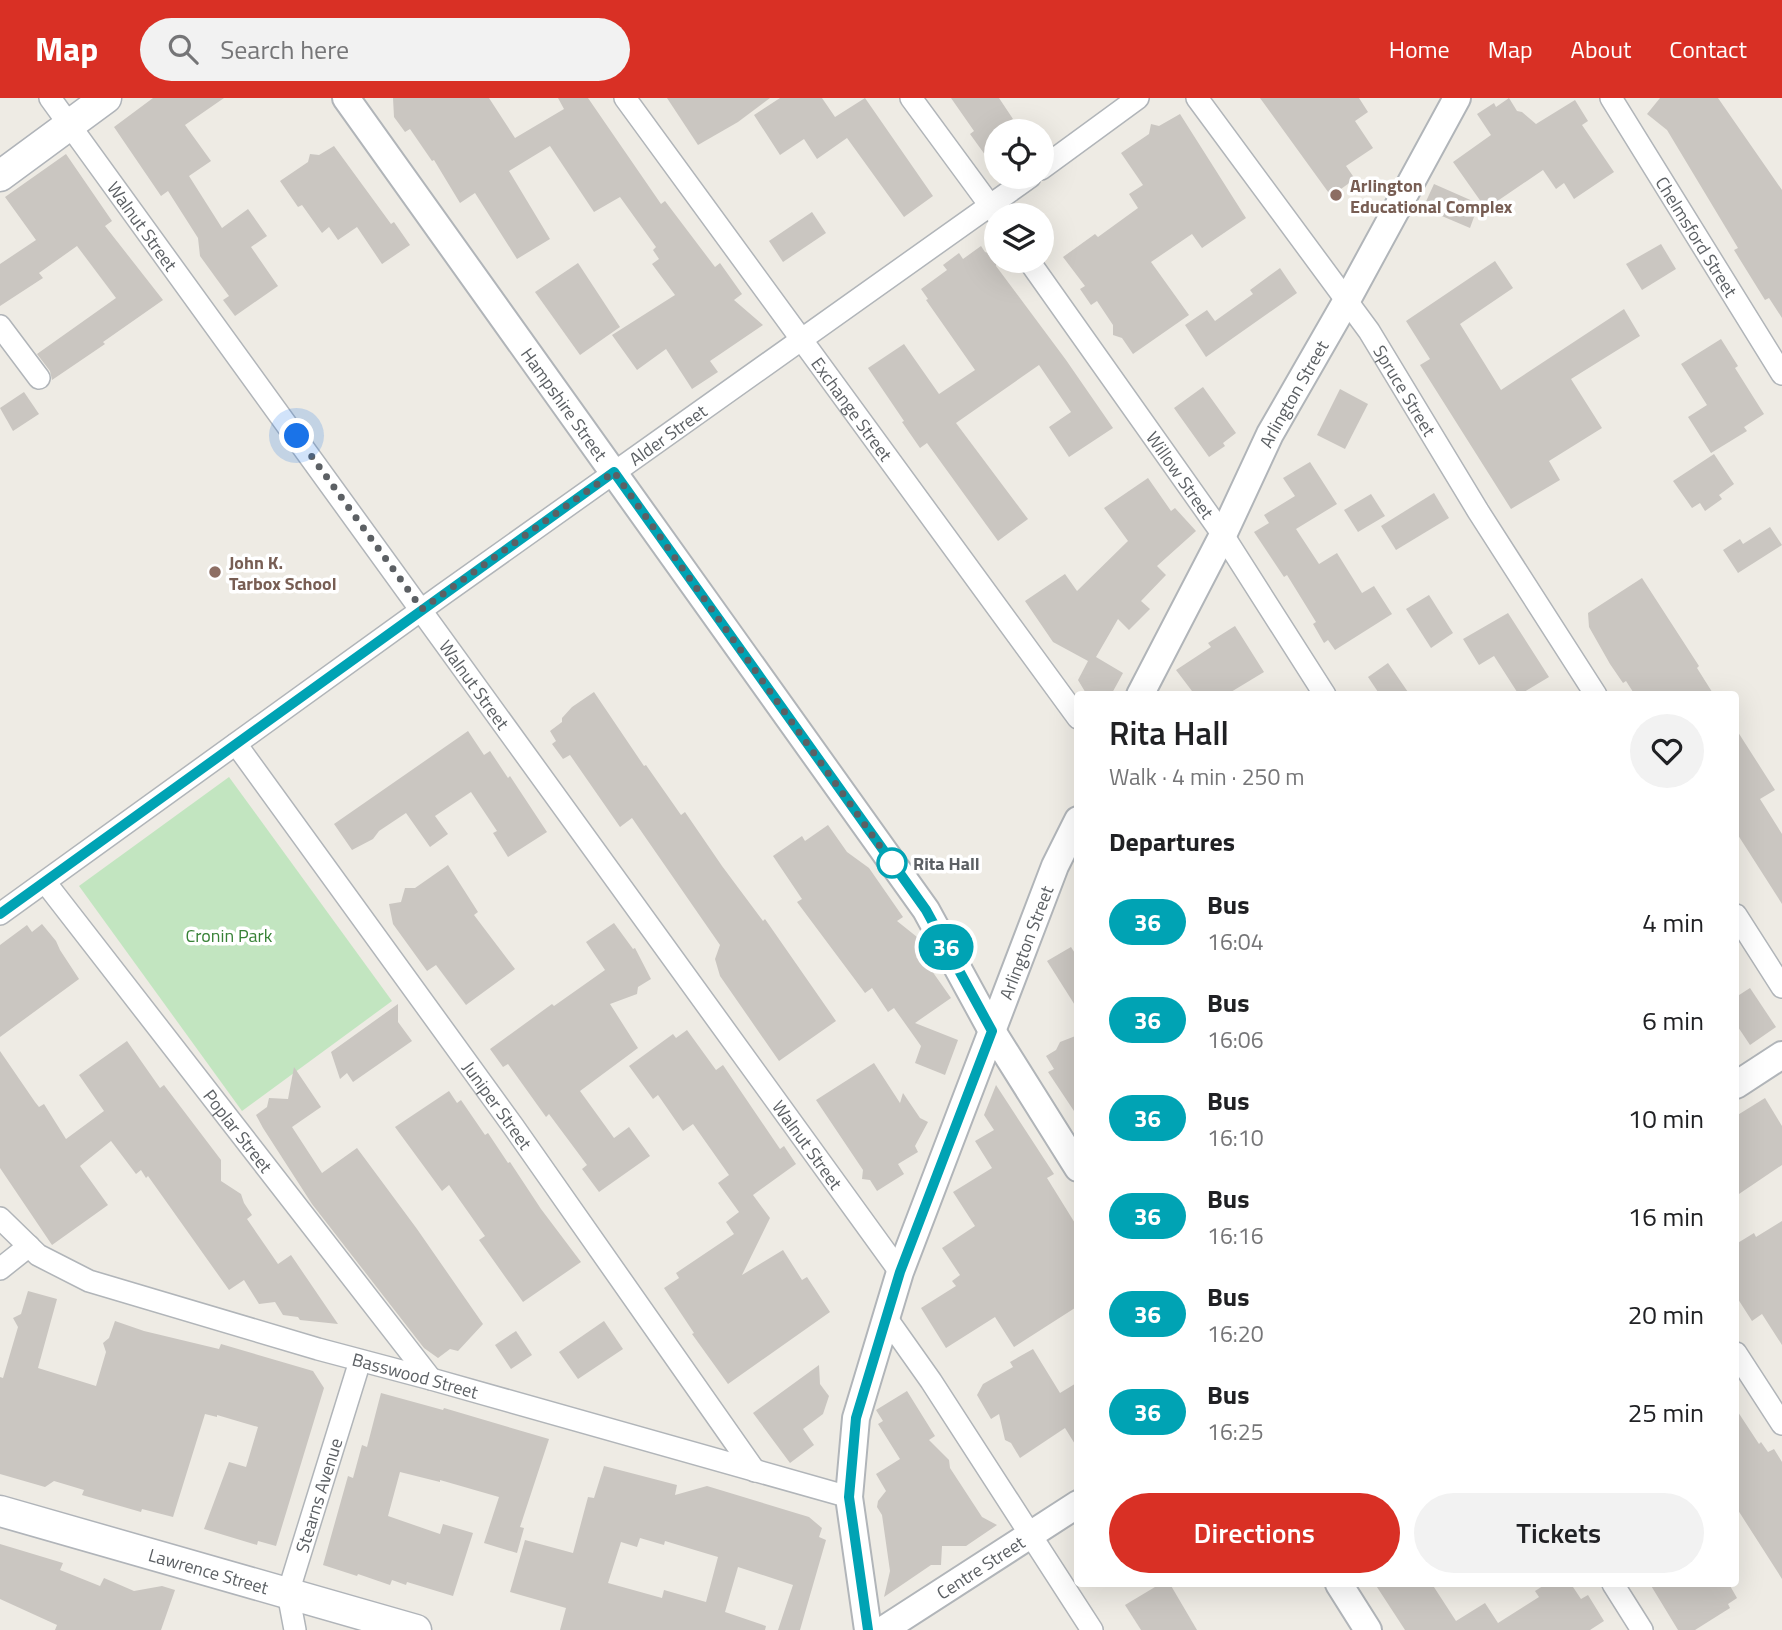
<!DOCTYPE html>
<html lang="en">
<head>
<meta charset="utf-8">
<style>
  body { margin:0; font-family:"Titillium Web",sans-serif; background:#f2f2f2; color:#202124; height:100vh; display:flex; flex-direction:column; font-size:26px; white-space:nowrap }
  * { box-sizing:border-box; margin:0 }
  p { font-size:23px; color:#757577 }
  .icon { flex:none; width:38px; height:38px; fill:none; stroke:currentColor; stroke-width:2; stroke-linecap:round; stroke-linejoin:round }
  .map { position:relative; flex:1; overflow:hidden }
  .side { position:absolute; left:1074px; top:593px; width:665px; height:896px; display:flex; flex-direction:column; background:#fff; border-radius:7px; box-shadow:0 7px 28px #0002 }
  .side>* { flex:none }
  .badge { padding:0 14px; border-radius:23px; font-size:24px; line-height:46px }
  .fabs { position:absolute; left:984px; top:21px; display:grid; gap:14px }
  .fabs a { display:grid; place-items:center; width:70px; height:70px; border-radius:50%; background:#fff; box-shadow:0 7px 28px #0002; font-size:35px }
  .you { position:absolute; width:35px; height:35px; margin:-18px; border:5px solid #fff; border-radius:50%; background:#1a73e8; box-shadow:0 0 0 10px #1a73e833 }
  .map>.badge { position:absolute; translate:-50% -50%; box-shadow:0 0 0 4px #fff }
  h2 { padding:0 35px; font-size:26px; line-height:63px }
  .round { display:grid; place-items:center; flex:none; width:74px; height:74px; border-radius:37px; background:#f2f2f2 }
  .head { display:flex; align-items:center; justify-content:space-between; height:119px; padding:0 35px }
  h1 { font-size:33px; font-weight:600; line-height:52px }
  .button { display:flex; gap:14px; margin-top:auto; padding:14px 35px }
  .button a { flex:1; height:80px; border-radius:42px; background:#d93025; color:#fff; font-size:28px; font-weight:600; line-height:80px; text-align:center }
  .button a+a { background:#f2f2f2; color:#202124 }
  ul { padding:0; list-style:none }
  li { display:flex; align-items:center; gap:21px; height:98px; padding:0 35px }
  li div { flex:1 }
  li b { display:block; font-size:26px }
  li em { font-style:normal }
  li .badge { min-width:77px; font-weight:700; text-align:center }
  header { display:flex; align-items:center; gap:42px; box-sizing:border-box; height:98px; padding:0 35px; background:#d93025; color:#fff }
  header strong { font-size:33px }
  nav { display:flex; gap:38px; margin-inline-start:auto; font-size:24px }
  .search { width:490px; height:63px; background:#f2f2f2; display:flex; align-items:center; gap:18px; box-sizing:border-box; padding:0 24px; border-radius:38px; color:#757577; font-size:26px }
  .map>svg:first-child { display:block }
  .green { fill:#c2e5c0 }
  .building { fill:#cac6c1; fill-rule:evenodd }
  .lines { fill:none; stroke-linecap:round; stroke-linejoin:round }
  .minor-casing { stroke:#b1b5b9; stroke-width:24 }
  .tertiary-casing { stroke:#b1b5b9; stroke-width:30 }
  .secondary-casing { stroke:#b0b4b9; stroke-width:33 }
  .minor { stroke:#fff; stroke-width:21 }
  .tertiary { stroke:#fff; stroke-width:26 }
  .secondary { stroke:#fff; stroke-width:30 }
  .line-casing { stroke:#fff; stroke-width:16 }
  .line { stroke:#00a3b4; stroke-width:10 }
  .walk { stroke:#5c6064; stroke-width:7; stroke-dasharray:0 12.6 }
  .education-dot { fill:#8d6e63; stroke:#fff; stroke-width:2.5 }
  .stop-dot { fill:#fff; stroke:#00a3b4; stroke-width:3.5 }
  .labels { text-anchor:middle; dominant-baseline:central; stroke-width:7; stroke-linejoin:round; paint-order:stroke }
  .education-label { font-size:18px; font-weight:bold; fill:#785e54; stroke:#fff; text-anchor:start }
  .street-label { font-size:18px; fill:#5c6064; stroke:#fff }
  .stop-label { font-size:18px; font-weight:bold; fill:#5c6064; stroke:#fff; text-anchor:start }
  .park-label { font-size:18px; fill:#368135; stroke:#fff }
</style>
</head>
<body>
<header>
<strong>Map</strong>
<div class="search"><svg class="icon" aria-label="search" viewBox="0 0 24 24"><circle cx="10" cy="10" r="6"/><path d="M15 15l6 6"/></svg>Search here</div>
<nav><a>Home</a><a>Map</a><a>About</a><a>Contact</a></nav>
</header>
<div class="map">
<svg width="1782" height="1532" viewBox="0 0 1782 1532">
  <rect width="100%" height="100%" fill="#eeebe4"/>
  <!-- green -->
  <polygon class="green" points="229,679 392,903 242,1013 79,788"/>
  <!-- building -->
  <g class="building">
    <polygon points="153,0 224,0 185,27 211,63 189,78 222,130 248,111 267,138 251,149 278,188 235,218 223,202 229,198 200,158 198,140 168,93 161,98 114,29"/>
    <polygon points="393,0 489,0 515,40 564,11 558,0 588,0 661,106 665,103 715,169 720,165 742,196 734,202 763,227 710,263 718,274 692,291 666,251 637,272 612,237 675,197 652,166 659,161 653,152 656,149 620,99 594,114 550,48 509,73 550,141 517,161 475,95 460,105 434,62 432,63 410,31 405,34 394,19"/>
    <polygon points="667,0 770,0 738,24 698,47"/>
    <polygon points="780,0 822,0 835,19 865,0 933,98 904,119 847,40 817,61 804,41 780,57 754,17"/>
    <polygon points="951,0 999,0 1013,21 996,33 996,72 970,36 974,33"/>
    <polygon points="1260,0 1359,0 1368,14 1355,23 1373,50 1346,68 1355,81 1331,98"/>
    <polygon points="1509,0 1517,13 1522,14 1536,26 1575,2 1588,23 1582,27 1614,74 1574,101 1564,85 1556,91 1543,72 1474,119 1470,130 1423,110 1434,86 1484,108 1453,64 1491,37 1477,16 1494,5 1496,9"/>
    <polygon points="1660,0 1718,0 1782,92 1782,220 1769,200 1765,202 1734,152 1738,150 1667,32 1647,16"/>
    <polygon points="1180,16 1246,120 1202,150 1192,136 1151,164 1189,217 1133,256 1122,240 1113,237 1113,227 1097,203 1091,207 1080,191 1085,188 1063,159 1095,136 1098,139 1138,110 1129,96 1143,87 1121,55 1149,36 1151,26 1159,28"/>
    <polygon points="334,48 391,126 394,124 410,147 382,166 357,129 338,142 329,129 322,135 302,107 298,109 280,83 308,64 310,56 319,57"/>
    <polygon points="66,56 112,123 105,128 163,202 103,244 105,246 52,282 50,273 37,256 116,200 77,148 39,175 43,180 0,208 0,166 36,142 5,99"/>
    <polygon points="812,114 826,135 783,164 769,143"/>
    <polygon points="1661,146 1676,171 1642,192 1626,166"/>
    <polygon points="981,148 985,154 996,158 996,168 1066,262 1113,330 1069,359 1049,329 1071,314 1039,267 956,325 1028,421 998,443 927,345 920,350 902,324 904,323 868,270 904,246 939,296 975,272 926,202 928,201 921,191 947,172 943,167 959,155 963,161"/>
    <polygon points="1495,163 1513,190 1460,226 1501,292 1624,211 1640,238 1571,281 1602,330 1549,363 1560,382 1511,411 1420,267 1430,261 1406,223"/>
    <polygon points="578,165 620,229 580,257 535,194"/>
    <polygon points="1280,170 1297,195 1206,259 1185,227 1207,212 1215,223 1253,196 1250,192"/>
    <polygon points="1721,241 1738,268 1735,270 1764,316 1744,329 1747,333 1711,355 1688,319 1707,307 1681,266"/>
    <polygon points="1203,289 1236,335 1223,345 1225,348 1209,359 1174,310"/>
    <polygon points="1340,291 1368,306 1345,351 1317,337"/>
    <polygon points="24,294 39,316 13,333 0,310"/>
    <polygon points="1714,356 1734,386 1719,397 1722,401 1705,413 1700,405 1692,410 1673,383"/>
    <polygon points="1310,364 1337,406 1296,431 1319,466 1337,455 1362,495 1374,488 1392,516 1335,552 1328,542 1324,545 1313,526 1316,524 1287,477 1284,479 1254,434 1269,425 1264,417 1295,398 1283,380"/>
    <polygon points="1148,380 1171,413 1175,410 1196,433 1157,468 1166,477 1141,503 1150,511 1129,532 1118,521 1096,559 1123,575 1111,597 1087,597 1078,582 1088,563 1053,544 1025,503 1065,476 1077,493 1128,443 1104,410"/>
    <polygon points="1434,395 1449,420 1396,452 1381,428"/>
    <polygon points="1371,396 1385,418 1358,434 1344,412"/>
    <polygon points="1770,429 1782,447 1738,475 1723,452 1740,441 1743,446"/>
    <polygon points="1642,480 1699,568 1697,570 1714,597 1635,597 1626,583 1623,585 1610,566 1589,529 1588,515"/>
    <polygon points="1429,497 1453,535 1431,550 1406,511"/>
    <polygon points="1508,515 1549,579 1519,597 1494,558 1479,567 1463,541"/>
    <polygon points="1235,528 1264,574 1226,597 1195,597 1176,572 1211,549 1208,545"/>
    <polygon points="1388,565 1410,597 1380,597 1368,579"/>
    <polygon points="594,594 644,668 646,667 681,717 685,714 722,768 763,823 765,821 836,923 779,963 720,878 715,861 720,847 632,720 620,729 570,657 563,661 552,646 556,643 550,633 562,624 562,620 572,609"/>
    <polygon points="1736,631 1775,692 1760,701 1782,736 1782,806 1736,734"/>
    <polygon points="468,633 484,657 490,653 508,680 510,678 547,734 508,759 493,735 497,733 471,694 435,718 448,736 430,749 406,715 379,733 373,741 352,752 334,726"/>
    <polygon points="828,727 847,754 869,770 903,819 897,823 917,839 925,853 920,856 951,900 915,925 958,942 945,977 915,965 921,948 894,910 888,914 872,890 865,895 797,804 802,801 773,758 802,738 805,743"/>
    <polygon points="448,767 478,814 474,817 515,871 466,907 436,867 427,873 393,826 389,806 401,804 405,790 415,790"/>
    <polygon points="614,825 633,851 635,850 651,881 638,889 637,896 610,906 638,950 580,993 614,1040 629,1029 650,1058 599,1094 582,1071 587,1067 549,1016 546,1019 508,966 503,969 490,951 552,906 554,908 605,872 586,844"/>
    <polygon points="42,826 56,843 60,852 79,881 0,939 0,847 27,827 32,834"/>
    <polygon points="1071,849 1078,860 1078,912 1047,863"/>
    <polygon points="1750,890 1776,929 1750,947 1736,926 1736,899"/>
    <polygon points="398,906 398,924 412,943 353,984 347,975 340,981 331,954"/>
    <polygon points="687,932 716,972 723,967 780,1051 784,1048 796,1066 753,1097 770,1120 742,1177 783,1152 802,1182 807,1179 830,1214 728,1286 692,1236 694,1235 664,1190 679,1180 676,1175 734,1136 726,1124 739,1114 718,1085 729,1077 693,1026 683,1033 658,997 653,1001 629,968 673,936 676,940"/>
    <polygon points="1078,937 1078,1019 1048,974 1054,971 1046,958 1056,952 1060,944"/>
    <polygon points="127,943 160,990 164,987 221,1062 221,1083 241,1096 244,1105 252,1117 247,1121 278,1166 291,1157 338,1226 300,1222 298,1219 283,1217 275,1204 259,1206 244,1182 229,1192 148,1078 146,1080 141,1072 136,1076 111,1043 80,1068 108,1107 52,1147 0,1070 0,953 35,1004 39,1009 44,1006 66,1041 104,1013 79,977"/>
    <polygon points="874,965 900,1005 903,995 920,1020 928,1024 915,1048 918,1054 898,1066 904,1076 877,1093 870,1082 862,1081 863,1072 816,1002"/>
    <polygon points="294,969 321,1009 292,1029 322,1075 357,1050 417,1131 483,1226 458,1253 450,1251 438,1260 424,1250 312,1106 263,1030 256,1017 267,1009 269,1000 288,1001"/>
    <polygon points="996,987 1054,1076 1047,1080 1078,1130 1078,1208 1014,1249 995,1219 946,1250 921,1210 956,1188 952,1183 960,1177 942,1150 975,1128 953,1094 992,1070 975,1043 994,1032 984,1017"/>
    <polygon points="449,993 457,1005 461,1002 485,1037 488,1035 508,1065 510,1064 541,1111 581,1164 523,1204 479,1142 485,1138 449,1087 442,1093 395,1029"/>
    <polygon points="1765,1000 1782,1028 1782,1067 1736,1098 1736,1018"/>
    <polygon points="1782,1123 1782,1247 1762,1216 1752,1223 1736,1198 1736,1146 1754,1135 1756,1139"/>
    <polygon points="28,1193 57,1201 38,1270 96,1288 106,1254 103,1245 109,1240 115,1223 144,1233 219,1251 221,1246 313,1273 324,1290 276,1448 258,1443 257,1447 204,1431 229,1364 246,1369 258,1329 217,1317 217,1319 205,1316 173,1419 142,1411 141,1414 82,1397 84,1392 54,1383 45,1389 0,1376 0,1279 3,1280 18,1229 13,1220 21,1216"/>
    <polygon points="604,1223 623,1251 578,1281 559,1254"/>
    <polygon points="516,1233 532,1257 511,1271 495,1247"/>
    <polygon points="1033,1251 1060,1295 1078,1284 1078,1351 1065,1330 1020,1360 1011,1345 1005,1342 999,1316 991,1321 977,1297 983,1286 1013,1269 1010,1264"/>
    <polygon points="819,1267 820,1286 829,1298 823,1316 803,1331 814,1347 790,1365 753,1315"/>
    <polygon points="907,1293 935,1338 929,1342 949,1362 950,1370 982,1419 997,1427 966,1448 942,1448 941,1467 931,1467 884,1499 890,1473 882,1417 877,1409 878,1403 886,1393 876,1376 900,1361 878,1326 883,1323 876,1312"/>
    <polygon points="381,1295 443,1312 444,1310 549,1341 520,1429 524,1430 517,1455 484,1445 499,1399 440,1382 440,1384 400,1374 388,1418 440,1436 443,1426 473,1435 453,1498 407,1484 406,1487 392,1482 390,1487 358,1476 357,1478 323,1467 348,1378 353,1380 362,1347 367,1349"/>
    <polygon points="1736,1311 1759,1346 1761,1344 1768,1354 1774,1351 1782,1364 1782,1481 1736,1409"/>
    <path d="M604,1368L677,1387L675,1397L707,1388L809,1419L822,1430L819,1439L826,1442L800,1532H778L793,1487L738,1469L725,1514L766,1528L765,1532H560L566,1510L510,1494L525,1442L573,1455L588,1399L594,1400ZM640,1440L664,1447L665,1443L718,1459L706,1504L664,1492L662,1500L608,1485L621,1444L637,1449Z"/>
    <polygon points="0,1446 63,1465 60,1472 100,1488 104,1480 134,1493 162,1488 175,1492 161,1532 55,1532 57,1527 0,1501"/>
    <polygon points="1160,1486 1170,1486 1197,1532 1141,1532 1125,1507"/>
    <polygon points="1375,1486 1432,1486 1456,1523 1485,1505 1498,1525 1539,1499 1535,1493 1546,1486 1571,1486 1581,1501 1588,1497 1604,1523 1590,1532 1405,1532"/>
    <polygon points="1650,1486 1729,1486 1737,1500 1728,1506 1730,1510 1695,1532 1678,1532"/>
  </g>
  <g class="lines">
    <!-- minor casing -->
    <g class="minor-casing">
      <g id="minor">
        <path id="s1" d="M50,0L900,1174"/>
        <path id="s2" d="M625,0L1078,620"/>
        <polyline points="911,0 997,117"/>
        <path id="s3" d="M1197,0L1369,233L1478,413L1596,597"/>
        <path id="s4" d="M1611,0L1782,276"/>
        <polyline points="1041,71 1138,0"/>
        <path id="s5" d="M1029,163L1223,437L1325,597"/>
        <polyline points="0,228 39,280"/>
        <path id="s6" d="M236,646L513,1028L755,1373"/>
        <path id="s7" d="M45,784L431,1281"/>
        <path id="s8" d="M0,816L442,497L1030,79"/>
        <polyline points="1736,817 1782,889"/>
        <path id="s9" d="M0,1120L38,1157L89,1183L318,1251L431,1281L849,1399"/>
        <polyline points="0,1171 29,1148"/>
        <polyline points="885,1218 931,1283 1092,1532"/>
        <polyline points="1736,1255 1782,1326"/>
        <polyline points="1613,1486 1642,1532"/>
        <path id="s10" d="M295,1532L288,1495L360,1263"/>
      </g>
    </g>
    <!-- tertiary casing -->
    <g class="tertiary-casing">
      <g id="tertiary">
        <path id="s11" d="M346,0L926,812L992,933L1078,1070"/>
        <path id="s12" d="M1140,597L1223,437L1270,336L1347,202L1457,0"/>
        <polyline points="1736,987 1782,957"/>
        <polyline points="1339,1486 1368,1532"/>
        <path id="s13" d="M868,1532L849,1399L856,1320L900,1174L1055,768L1078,722"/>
        <path id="s14" d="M883,1532L1078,1406"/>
      </g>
    </g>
    <!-- secondary casing -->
    <g class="secondary-casing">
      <g id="secondary">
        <polyline points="0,78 106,0"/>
        <path id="s15" d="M0,1413L416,1532"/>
      </g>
    </g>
    <!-- minor -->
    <use href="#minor" class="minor"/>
    <!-- tertiary -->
    <use href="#tertiary" class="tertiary"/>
    <!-- secondary -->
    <use href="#secondary" class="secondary"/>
  </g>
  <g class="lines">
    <!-- line casing -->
    <g class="line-casing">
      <polyline id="line" points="0,816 614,374 926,812 992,933 900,1174 856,1320 849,1399 868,1532"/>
    </g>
    <!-- line -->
    <use href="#line" class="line"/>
    <!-- walk -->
    <polyline class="walk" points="297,338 422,511 614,374 897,772 892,765"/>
  </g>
  <!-- markers -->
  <g class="education-dot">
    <circle cx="1336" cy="97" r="7"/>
    <circle cx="215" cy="474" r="7"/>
  </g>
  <circle class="stop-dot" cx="892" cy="765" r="14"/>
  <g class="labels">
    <!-- education labels -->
    <g class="education-label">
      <text x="1350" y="87">Arlington<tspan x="1350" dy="21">Educational Complex</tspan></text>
      <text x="229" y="464">John K.<tspan x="229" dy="21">Tarbox School</tspan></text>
    </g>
    <!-- street labels -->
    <g class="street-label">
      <text stroke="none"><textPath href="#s1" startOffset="158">Walnut Street</textPath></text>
      <text stroke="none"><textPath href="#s4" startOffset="163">Chelmsford Street</textPath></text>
      <text stroke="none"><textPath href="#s3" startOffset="359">Spruce Street</textPath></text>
      <text stroke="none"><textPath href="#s12" startOffset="338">Arlington Street</textPath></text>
      <text stroke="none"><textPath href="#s11" startOffset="376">Hampshire Street</textPath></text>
      <text stroke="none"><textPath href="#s2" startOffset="385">Exchange Street</textPath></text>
      <text stroke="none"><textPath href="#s8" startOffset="822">Alder Street</textPath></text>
      <text stroke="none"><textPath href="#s5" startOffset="262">Willow Street</textPath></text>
      <text stroke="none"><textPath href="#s1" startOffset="724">Walnut Street</textPath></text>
      <text stroke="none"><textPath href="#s13" startOffset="719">Arlington Street</textPath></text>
      <text stroke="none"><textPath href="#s6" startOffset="446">Juniper Street</textPath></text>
      <text stroke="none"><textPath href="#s7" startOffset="315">Poplar Street</textPath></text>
      <text stroke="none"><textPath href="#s1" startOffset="1292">Walnut Street</textPath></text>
      <text stroke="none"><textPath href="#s9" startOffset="450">Basswood Street</textPath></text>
      <text stroke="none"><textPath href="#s10" startOffset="140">Stearns Avenue</textPath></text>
      <text stroke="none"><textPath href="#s14" startOffset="116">Centre Street</textPath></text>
      <text stroke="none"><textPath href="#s15" startOffset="217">Lawrence Street</textPath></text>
    </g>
    <!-- stop labels -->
    <g class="stop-label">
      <text x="913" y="765">Rita Hall</text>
    </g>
    <!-- park labels -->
    <g class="park-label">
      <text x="229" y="837">Cronin Park</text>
    </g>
  </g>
</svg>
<div class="fabs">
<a><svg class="icon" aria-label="locate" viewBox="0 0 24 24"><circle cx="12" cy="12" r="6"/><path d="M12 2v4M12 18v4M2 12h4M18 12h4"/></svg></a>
<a><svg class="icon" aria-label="layers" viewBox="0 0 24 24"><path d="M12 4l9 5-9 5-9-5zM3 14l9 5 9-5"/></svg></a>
</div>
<div class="you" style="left:297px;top:338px"></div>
<b class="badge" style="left:946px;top:849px;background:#00a3b4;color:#fff">36</b>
<section class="side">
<div class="head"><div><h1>Rita Hall</h1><p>Walk · 4 min · 250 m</p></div><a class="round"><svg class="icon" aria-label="heart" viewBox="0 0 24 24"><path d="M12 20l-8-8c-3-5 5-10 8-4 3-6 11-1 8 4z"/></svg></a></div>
<h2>Departures</h2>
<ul>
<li><span class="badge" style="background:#00a3b4;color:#fff">36</span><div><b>Bus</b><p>16:04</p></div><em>4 min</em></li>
<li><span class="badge" style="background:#00a3b4;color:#fff">36</span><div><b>Bus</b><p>16:06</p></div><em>6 min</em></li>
<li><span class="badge" style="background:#00a3b4;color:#fff">36</span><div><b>Bus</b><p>16:10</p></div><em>10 min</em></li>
<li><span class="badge" style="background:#00a3b4;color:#fff">36</span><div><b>Bus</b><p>16:16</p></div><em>16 min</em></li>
<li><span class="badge" style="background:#00a3b4;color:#fff">36</span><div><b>Bus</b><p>16:20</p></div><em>20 min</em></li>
<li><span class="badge" style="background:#00a3b4;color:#fff">36</span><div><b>Bus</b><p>16:25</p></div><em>25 min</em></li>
</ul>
<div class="button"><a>Directions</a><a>Tickets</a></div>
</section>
</div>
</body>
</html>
